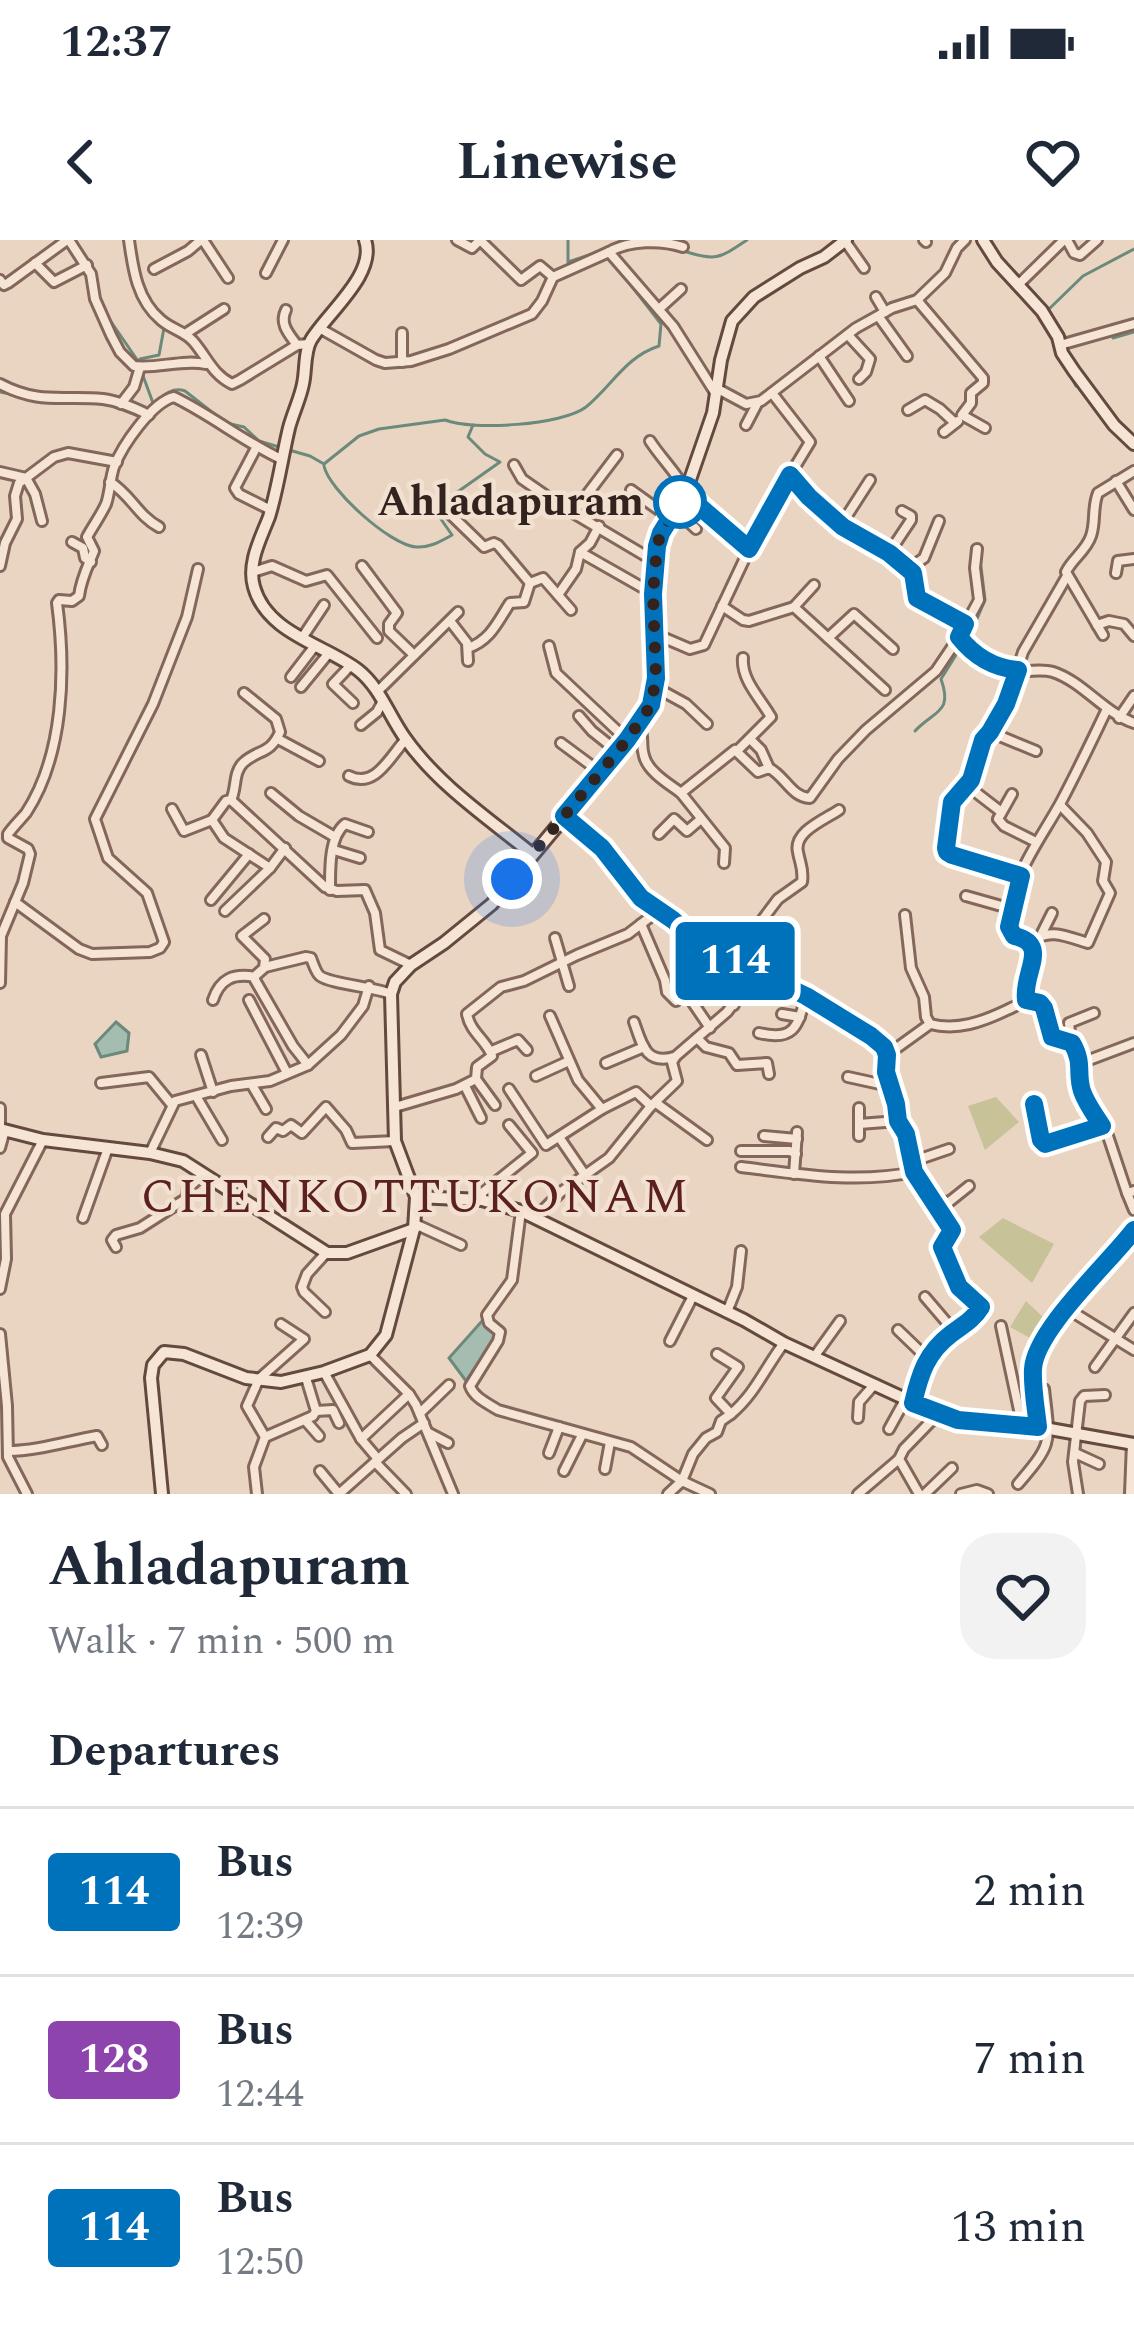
<!DOCTYPE html>
<html lang="en">
<head>
<meta charset="utf-8">
<style>
  body { margin:0; font-family:Spectral,serif; background:#f2f2f3; color:#1f2937; height:100vh; display:flex; flex-direction:column; font-size:45px; white-space:nowrap }
  * { box-sizing:border-box; margin:0 }
  p { font-size:39px; color:#747a83 }
  .icon { flex:none; width:66px; height:66px; fill:none; stroke:currentColor; stroke-width:2; stroke-linecap:round; stroke-linejoin:round }
  .map { position:relative; height:1254px; overflow:hidden }
  .drawer { display:flex; flex-direction:column; background:#fff; flex:1 }
  .drawer>* { flex:none }
  .badge { padding:0 24px; border-radius:9px; font-size:42px; line-height:78px }
  .you { position:absolute; width:60px; height:60px; margin:-30px; border:9px solid #fff; border-radius:50%; background:#1a73e8; box-shadow:0 0 0 18px #1a73e833 }
  .map>.badge { position:absolute; translate:-50% -50%; box-shadow:0 0 0 6px #fff }
  h2 { padding:0 48px; font-size:45px; line-height:108px }
  .round { display:grid; place-items:center; flex:none; width:126px; height:126px; border-radius:36px; background:#f2f2f3 }
  .head { display:flex; align-items:center; justify-content:space-between; height:204px; padding:0 48px }
  h1 { font-size:57px; font-weight:700; line-height:90px }
  ul { padding:0; list-style:none }
  li { display:flex; align-items:center; gap:36px; height:168px; padding:0 48px; border-top:3px solid #e0e1e3 }
  li div { flex:1 }
  li b { display:block; font-size:45px }
  li em { font-style:normal }
  li .badge { min-width:132px; font-weight:700; text-align:center }
  .status { display:flex; justify-content:space-between; align-items:center; height:84px; padding:0 60px; background:#fff; direction:ltr }
  .status svg { height:33px; fill:currentColor }
  header { display:flex; justify-content:space-between; align-items:center; height:156px; padding:0 48px; background:#fff; font-size:54px; font-weight:700 }
  .map>svg:first-child { display:block }
  .green { fill:#c7c297 }
  .water { fill:#a4bdb0; stroke:#6c8a7c; stroke-width:3 }
  .lines { fill:none; stroke-linecap:round; stroke-linejoin:round }
  .stream { stroke:#6c8a7c; stroke-width:3 }
  .street-casing { stroke:#82675a; stroke-width:14 }
  .secondary-casing { stroke:#64493e; stroke-width:16 }
  .street { stroke:#f6e4d4; stroke-width:8 }
  .secondary { stroke:#f6e4d4; stroke-width:10 }
  .line-casing { stroke:#fff; stroke-width:27 }
  .line { stroke:#0072bc; stroke-width:18 }
  .walk { stroke:#33231e; stroke-width:12; stroke-dasharray:0 21.6 }
  .stop-dot { fill:#fff; stroke:#0072bc; stroke-width:6 }
  .labels { text-anchor:middle; dominant-baseline:central; stroke-width:9; stroke-linejoin:round; paint-order:stroke }
  .stop-label { font-size:42px; font-weight:bold; fill:#33231e; stroke:#f2e1d1; text-anchor:end }
  .quarter-label { font-size:48px; letter-spacing:3px; fill:#5c2021; stroke:#f2e1d1 }
</style>
</head>
<body>
<div class="status"><b>12:37</b><svg viewBox="0 0 49 12"><path d="M0 12V9h3v3zM5 12V6h3v6zM10 12V3h3v9zM15 12V0h3v12zM26 1h20v11H26zM47 4h2v5h-2z"/></svg></div>
<header><svg class="icon" aria-label="back" viewBox="0 0 24 24"><path d="M15 5l-7 7 7 7"/></svg>Linewise<svg class="icon" aria-label="heart" viewBox="0 0 24 24"><path d="M12 20l-8-8c-3-5 5-10 8-4 3-6 11-1 8 4z"/></svg></header>
<div class="map">
<svg width="1134" height="1254" viewBox="0 0 1134 1254">
  <rect width="100%" height="100%" fill="#ead5c2"/>
  <!-- green -->
  <g class="green">
    <polygon points="996,857 1019,882 985,910 968,866"/>
    <polygon points="1003,978 1054,1004 1032,1043 979,997"/>
    <polygon points="1026,1061 1043,1077 1030,1098 1010,1087"/>
  </g>
  <!-- water -->
  <g class="water">
    <polygon points="116,782 129,793 127,811 101,817 95,804"/>
    <polygon points="482,1081 498,1094 466,1141 449,1118"/>
  </g>
  <g class="lines">
    <!-- stream -->
    <g class="stream">
      <polyline points="568,0 568,22 610,8"/>
      <path d="M684,11C716,22 720,18 747,0"/>
      <polyline points="1049,69 1083,36 1134,9"/>
      <polyline points="105,73 138,121"/>
      <polyline points="1113,98 1134,92"/>
      <polyline points="140,119 159,115 164,88 160,84"/>
      <polyline points="1068,131 1076,146"/>
      <polyline points="142,133 153,163"/>
      <polyline points="0,152 25,157"/>
      <polyline points="65,162 107,164 139,176"/>
      <path d="M156,163C164,154 173,147 185,151L226,183L244,187L259,201L279,207"/>
      <path d="M289,210L310,216L324,224L359,196L379,189L445,180C472,191 563,185 586,167C612,146 625,117 659,106L661,84L610,18"/>
      <path d="M324,226C329,250 390,305 416,307C430,308 441,301 452,295L436,272L439,265L500,222L485,214L468,197L473,185"/>
      <polyline points="968,400 985,360 981,327"/>
      <path d="M915,491C935,470 953,473 941,439L961,407"/>
    </g>
    <!-- street casing -->
    <g class="street-casing">
      <g id="street">
        <path d="M69,0L91,34L95,59L111,95L120,112L134,126C158,129 182,119 206,124"/>
        <path d="M129,0C133,29 137,60 161,80C171,89 184,91 193,101C207,117 212,134 232,144L240,140L297,105L308,104"/>
        <polyline points="203,0 228,38"/>
        <polyline points="457,0 472,8 480,0"/>
        <polyline points="480,0 521,40 540,26 553,37"/>
        <polyline points="924,0 926,2"/>
        <polyline points="1067,0 1074,13 1080,15 1097,0"/>
        <polyline points="845,1 864,28"/>
        <path d="M609,12C630,0 661,0 683,7"/>
        <polyline points="35,23 54,42 87,25"/>
        <polyline points="154,29 188,11 201,0"/>
        <polyline points="266,33 283,0"/>
        <polyline points="0,40 4,45 8,43 67,0"/>
        <polyline points="1018,45 1064,0"/>
        <polyline points="876,57 885,72"/>
        <polyline points="917,60 983,138 983,143 971,153 971,163 962,175 985,188"/>
        <polyline points="659,69 681,49"/>
        <path d="M286,70C279,84 289,94 297,105"/>
        <polyline points="879,77 907,116"/>
        <polyline points="321,89 376,120 385,123 411,121 449,109 532,74 542,61 553,37 609,12 673,86 716,154"/>
        <polyline points="402,93 402,122"/>
        <polyline points="185,94 224,69"/>
        <polyline points="848,95 870,119 866,132 859,139"/>
        <polyline points="1060,105 1134,84"/>
        <polyline points="819,116 849,161"/>
        <path d="M0,144C40,165 63,155 103,159C119,161 135,168 149,175"/>
        <polyline points="718,149 746,164 761,161 856,88 892,68 917,60 945,33 957,8 965,0"/>
        <polyline points="772,153 810,202 790,235"/>
        <polyline points="121,164 134,147 140,127"/>
        <polyline points="908,170 925,160 940,169 955,183"/>
        <polyline points="746,185 757,164"/>
        <polyline points="944,192 958,181"/>
        <path d="M650,201C661,218 675,231 685,249"/>
        <polyline points="256,208 235,248 239,254 271,270"/>
        <polyline points="514,225 522,239 558,264 644,315 656,319"/>
        <polyline points="0,232 26,238 54,217 68,213 117,222"/>
        <polyline points="1116,241 1134,270"/>
        <path d="M110,242C131,255 137,275 159,287"/>
        <polyline points="631,250 670,278"/>
        <polyline points="685,254 749,309"/>
        <polyline points="446,270 484,307 494,303 498,305 530,343 543,338 571,370"/>
        <polyline points="676,270 696,289"/>
        <polyline points="573,273 617,215"/>
        <polyline points="841,285 870,240"/>
        <polyline points="72,302 83,308 85,318 91,322"/>
        <path d="M977,309L975,328L979,360L959,397C976,418 997,430 1024,431C1035,431 1043,429 1053,432C1083,442 1103,472 1134,483"/>
        <polyline points="580,312 652,353"/>
        <polyline points="889,313 911,280 911,276 902,271"/>
        <polyline points="0,326 5,303 17,279 15,256 19,243 26,238 35,254 42,281"/>
        <polyline points="362,326 397,373 389,384 389,391 414,415"/>
        <polyline points="908,329 924,318 939,281"/>
        <polyline points="253,332 272,326 306,341 327,335 377,398"/>
        <polyline points="1116,333 1118,321 1134,319"/>
        <polyline points="558,355 576,329 580,312 590,303 599,286"/>
        <polyline points="722,366 743,380 749,381 794,367 885,450"/>
        <polyline points="794,367 814,345"/>
        <polyline points="450,381 467,403 468,421"/>
        <polyline points="1097,385 1109,381 1124,384 1134,396"/>
        <polyline points="655,394 690,409 704,405 760,286 790,235 809,257 843,287 889,313 913,333 917,358 965,384"/>
        <path d="M1103,395L1066,332C1072,319 1086,311 1091,296C1096,282 1092,267 1098,253L1134,231"/>
        <polyline points="302,398 324,365"/>
        <polyline points="828,398 854,374 893,409"/>
        <polyline points="549,406 556,433 626,499"/>
        <path d="M468,408C491,400 498,381 510,363L524,362L530,343"/>
        <polyline points="351,425 333,444 353,463"/>
        <polyline points="291,437 314,407"/>
        <polyline points="301,447 328,414"/>
        <polyline points="655,447 686,464 707,484"/>
        <polyline points="377,452 458,372"/>
        <path d="M244,453L276,479L280,492C270,515 258,509 243,523C233,533 237,548 231,560L226,561L212,580L224,598L270,628"/>
        <polyline points="579,476 592,491 617,511"/>
        <polyline points="1119,478 1134,456"/>
        <polyline points="361,485 377,472 383,461"/>
        <path d="M639,486C645,497 640,503 644,516C648,532 669,544 681,553L735,510L758,532L769,528C785,536 791,557 810,558L838,519L866,490L936,431L959,397"/>
        <polyline points="990,492 1036,511"/>
        <polyline points="278,499 319,521"/>
        <polyline points="751,500 761,510 769,528"/>
        <polyline points="561,503 592,526 599,534"/>
        <path d="M737,511L771,477C761,459 741,440 743,418"/>
        <path d="M349,536C375,549 389,518 406,499"/>
        <polyline points="271,553 299,576 335,597"/>
        <polyline points="681,553 725,608 724,623"/>
        <polyline points="978,554 1000,571"/>
        <polyline points="1012,554 998,579 1004,586 1036,602"/>
        <polyline points="231,560 325,647 337,651 365,650 375,673 380,710 411,725"/>
        <polyline points="172,569 184,591 212,580"/>
        <polyline points="565,577 602,608 641,658 673,680 704,707 819,763 871,796 883,807 887,815"/>
        <polyline points="659,594 674,579 687,591 701,579"/>
        <polyline points="334,610 360,618"/>
        <polyline points="1021,636 947,612 952,562 971,540 983,500 990,492 1009,456 1023,412 1067,336"/>
        <path d="M330,650C330,629 329,597 345,584L368,592"/>
        <polyline points="966,656 1012,669"/>
        <polyline points="211,660 249,614"/>
        <polyline points="15,662 79,709 92,714 150,712 160,708 164,702 147,653 108,618 95,579 153,464 187,377 198,329"/>
        <polyline points="225,671 270,628 285,608"/>
        <polyline points="905,675 911,728 924,757 926,777 930,784"/>
        <polyline points="264,679 242,696 265,719 264,728 255,736 255,740 293,806 308,825"/>
        <polyline points="641,684 665,740 667,752 676,761"/>
        <polyline points="1042,693 1052,673"/>
        <polyline points="555,698 569,746"/>
        <path d="M1031,702C1049,687 1068,697 1088,703L1110,653L1103,641L1106,622L1087,593L1060,565"/>
        <path d="M732,720L778,659L802,642C804,629 800,624 798,612C793,592 824,580 839,570"/>
        <path d="M265,727L306,717L311,718C313,723 316,733 320,736C331,744 374,747 391,754"/>
        <path d="M0,743L1,696L23,643L30,614L28,609L8,598V594C13,587 20,580 26,573C64,515 66,430 57,363L59,360L72,361L79,356C81,339 88,326 94,311L87,297C93,286 101,275 106,264C110,253 110,239 114,227C122,206 152,162 174,157C213,176 244,202 283,220"/>
        <path d="M213,760C220,739 233,733 255,737"/>
        <polyline points="249,760 287,833"/>
        <path d="M1026,760L1024,746L1035,711L1029,700L1011,692C1003,645 1040,601 1061,562C1077,532 1092,500 1107,469"/>
        <polyline points="782,774 800,777"/>
        <polyline points="550,776 578,840 602,869 636,852 651,866"/>
        <path d="M634,782C642,805 646,825 674,817"/>
        <polyline points="710,788 693,763 708,748 713,746 734,765"/>
        <path d="M759,793C795,802 798,785 806,756"/>
        <polyline points="697,798 706,807 729,813 737,825 767,823 769,834"/>
        <polyline points="1071,802 1069,783 1094,773"/>
        <polyline points="492,811 518,800 527,810"/>
        <polyline points="201,815 213,852"/>
        <polyline points="606,823 644,807"/>
        <polyline points="1081,823 1134,803"/>
        <polyline points="536,836 569,821"/>
        <polyline points="848,837 889,846"/>
        <polyline points="476,839 495,865"/>
        <polyline points="101,843 149,837 172,865"/>
        <polyline points="252,845 266,869"/>
        <polyline points="465,846 481,878"/>
        <polyline points="509,849 546,905 602,869"/>
        <polyline points="196,856 222,900"/>
        <polyline points="656,863 707,900"/>
        <polyline points="1034,864 1040,896 1045,903 1102,886"/>
        <path d="M395,867L456,849L476,839L477,827L492,816C487,801 470,792 467,774L501,747L524,741L577,715L628,694L658,671"/>
        <polyline points="0,868 0,889"/>
        <polyline points="859,868 859,896"/>
        <polyline points="859,884 898,881"/>
        <polyline points="764,896 797,899"/>
        <polyline points="268,897 276,888 283,891 291,885 302,893 326,867 346,890 352,903 395,901"/>
        <polyline points="559,897 585,935"/>
        <polyline points="0,908 5,890"/>
        <polyline points="741,911 790,911 796,914"/>
        <polyline points="150,913 175,861 231,846 270,841 308,825 341,795 363,766 369,746"/>
        <polyline points="911,922 949,909"/>
        <path d="M741,927C799,934 857,944 914,932"/>
        <polyline points="794,934 797,892"/>
        <polyline points="1127,953 1134,970"/>
        <polyline points="482,960 482,953 532,913 509,885"/>
        <polyline points="934,961 949,962 969,946"/>
        <path d="M521,971L512,1040L487,1075L489,1083L500,1092L498,1101L470,1146C474,1158 489,1164 498,1170L631,1207L682,1241L693,1214L706,1198L717,1192L721,1181L731,1174L716,1158L738,1127L717,1114"/>
        <polyline points="536,977 561,952 609,918 651,866 677,841 672,822 676,816 727,772 756,734"/>
        <polyline points="83,978 108,908"/>
        <polyline points="415,984 461,1005"/>
        <polyline points="116,1007 112,1000 116,995 140,988 187,958 188,948 204,934"/>
        <polyline points="0,1049 6,1019 5,974 43,900"/>
        <polyline points="925,1057 954,1091"/>
        <polyline points="1066,1068 1134,1110"/>
        <polyline points="325,1072 304,1052 302,1047 307,1034 326,1013"/>
        <polyline points="727,1072 737,1047 741,1011"/>
        <polyline points="1001,1086 1022,1184"/>
        <polyline points="898,1090 926,1117"/>
        <polyline points="0,1094 7,1166 8,1217 27,1254"/>
        <polyline points="670,1101 693,1056"/>
        <polyline points="370,1115 409,1154 416,1165 453,1254"/>
        <polyline points="814,1117 840,1081"/>
        <polyline points="1095,1127 1134,1073"/>
        <polyline points="324,1132 361,1199 378,1219"/>
        <path d="M913,1164C920,1134 926,1113 951,1094C963,1085 973,1080 981,1067L959,1047L942,1007L952,990L914,932L906,894L898,881L896,864L886,832L887,815L930,784C957,791 982,782 1007,770C1018,765 1023,761 1035,760L1044,768L1052,798L1072,803L1081,823L1082,852L1108,896L1127,953L1134,951"/>
        <polyline points="316,1171 333,1170 339,1183"/>
        <polyline points="420,1173 449,1145"/>
        <path d="M731,1174C755,1154 765,1128 784,1103"/>
        <polyline points="858,1178 859,1162 873,1146"/>
        <polyline points="305,1180 319,1196"/>
        <path d="M1038,1187C1036,1168 1031,1148 1033,1129C1035,1092 1109,1022 1134,990"/>
        <polyline points="889,1189 905,1160"/>
        <polyline points="429,1193 448,1203"/>
        <polyline points="265,1197 313,1176 316,1171 306,1138"/>
        <polyline points="361,1199 409,1154"/>
        <path d="M8,1211C37,1211 68,1201 97,1196L102,1205"/>
        <polyline points="549,1213 559,1187"/>
        <polyline points="1075,1213 1099,1224"/>
        <polyline points="375,1222 406,1254"/>
        <polyline points="605,1229 610,1202"/>
        <polyline points="320,1231 339,1254"/>
        <polyline points="564,1231 582,1195"/>
        <path d="M1018,1244C1054,1202 1050,1203 1044,1149"/>
        <polyline points="257,1254 254,1227 265,1197 247,1166 259,1139 304,1099 281,1084"/>
        <polyline points="339,1254 402,1198 424,1183"/>
        <polyline points="668,1254 682,1241 710,1254"/>
        <polyline points="858,1254 899,1219"/>
        <polyline points="919,1254 899,1219 904,1209 938,1174"/>
        <polyline points="925,1254 952,1228"/>
        <polyline points="961,1254 977,1250 988,1254"/>
        <polyline points="1078,1254 1073,1222 1080,1161 1084,1156 1105,1155"/>
        <polyline points="1130,1254 1132,1203"/>
      </g>
    </g>
    <!-- secondary casing -->
    <g class="secondary-casing">
      <g id="secondary">
        <path d="M365,0C377,34 327,73 311,100C304,112 306,131 303,144C300,159 293,173 289,188C282,217 278,248 269,277C261,298 247,323 254,347C267,394 326,405 358,430C380,447 389,476 405,498C438,545 488,578 532,614"/>
        <polyline points="983,0 997,22 1042,71 1058,97 1062,113 1074,131 1114,185 1134,204"/>
        <polyline points="0,889 43,900 150,913 183,921 327,1013 347,1013 414,989"/>
        <polyline points="416,957 482,960 521,971 744,1080 784,1103 938,1174 978,1183 1022,1184 1134,1204"/>
        <polyline points="162,1254 151,1138 153,1125 164,1112 184,1114 246,1138 281,1142 324,1132 370,1115 386,1095 414,989 416,957 395,901 391,754 395,742 411,725 444,703 492,664 583,555 647,473 655,452 656,438 653,354 657,306 661,294 685,254 713,173 721,120 732,81 754,57 800,28 824,17 846,0"/>
      </g>
    </g>
    <!-- street -->
    <use href="#street" class="street"/>
    <!-- secondary -->
    <use href="#secondary" class="secondary"/>
  </g>
  <g class="lines">
    <!-- line casing -->
    <g class="line-casing">
      <path id="line" d="M1034,864L1041,900L1045,904L1102,886C1095,875 1086,863 1082,851C1076,832 1084,824 1072,803L1052,797L1044,768L1040,763L1026,760C1022,733 1051,704 1014,696L1009,687L1021,636L952,615L947,612L946,608L952,562L971,540L983,500L990,492L1006,464L1018,430C993,428 974,416 959,397L965,384L917,358L913,333L889,313L843,287L809,257L790,235L749,309L685,254L661,293L657,306L653,354L656,438L651,465L627,500L564,576L602,608L641,658L673,680L704,707L806,756L871,796L884,807L887,815L886,832L896,864L898,881L906,894L914,932L952,990L942,1007L959,1047L981,1067C973,1080 963,1085 951,1094C926,1113 920,1134 913,1163L958,1180L1038,1187C1036,1168 1032,1148 1033,1129C1035,1090 1109,1023 1134,990"/>
    </g>
    <!-- line -->
    <use href="#line" class="line"/>
    <!-- walk -->
    <polyline class="walk" points="512,639 627,500 651,465 656,438 653,354 657,306 661,293 680,262"/>
  </g>
  <!-- markers -->
  <circle class="stop-dot" cx="680" cy="262" r="24"/>
  <g class="labels">
    <!-- stop labels -->
    <g class="stop-label">
      <text x="644" y="262">Ahladapuram</text>
    </g>
    <!-- quarter labels -->
    <g class="quarter-label">
      <text x="416" y="957">CHENKOTTUKONAM</text>
    </g>
  </g>
</svg>
<div class="you" style="left:512px;top:639px"></div>
<b class="badge" style="left:735px;top:721px;background:#0072bc;color:#fff">114</b>
</div>
<section class="drawer">
<div class="head"><div><h1>Ahladapuram</h1><p>Walk · 7 min · 500 m</p></div><a class="round"><svg class="icon" aria-label="heart" viewBox="0 0 24 24"><path d="M12 20l-8-8c-3-5 5-10 8-4 3-6 11-1 8 4z"/></svg></a></div>
<h2>Departures</h2>
<ul>
<li><span class="badge" style="background:#0072bc;color:#fff">114</span><div><b>Bus</b><p>12:39</p></div><em>2 min</em></li>
<li><span class="badge" style="background:#8e44ad;color:#fff">128</span><div><b>Bus</b><p>12:44</p></div><em>7 min</em></li>
<li><span class="badge" style="background:#0072bc;color:#fff">114</span><div><b>Bus</b><p>12:50</p></div><em>13 min</em></li>
</ul>
</section>
</body>
</html>
